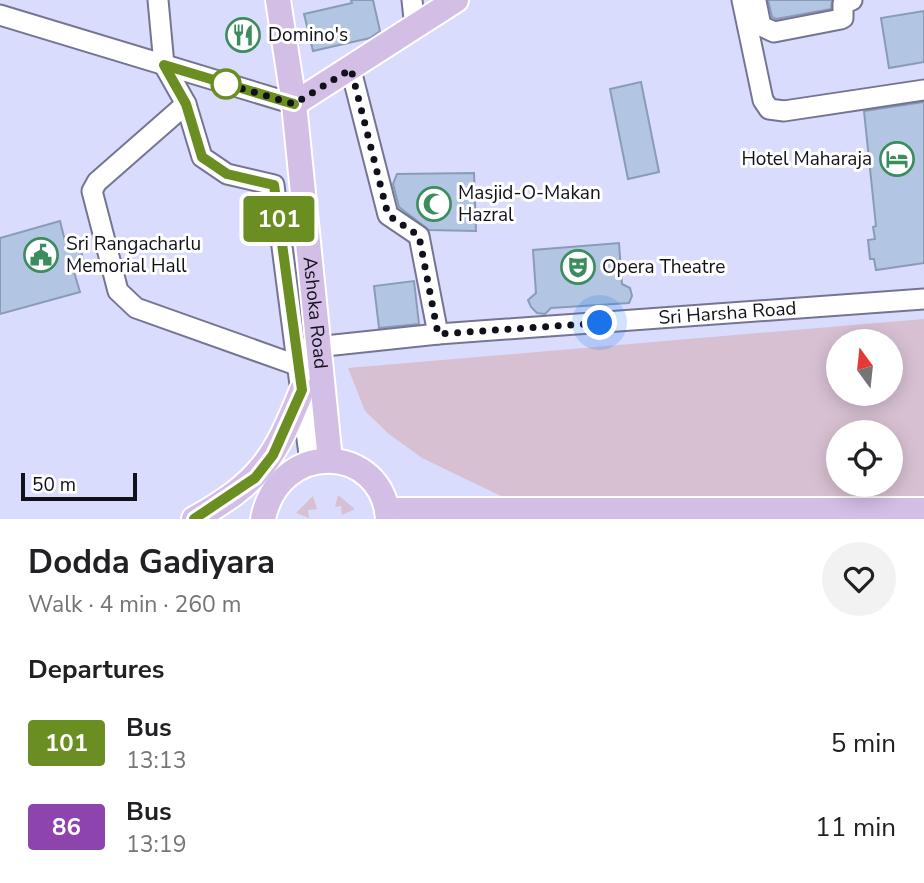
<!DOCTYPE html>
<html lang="en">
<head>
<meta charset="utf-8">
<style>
  body { margin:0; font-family:"Nunito Sans",sans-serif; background:#f2f2f2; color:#202124; height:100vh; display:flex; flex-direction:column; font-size:26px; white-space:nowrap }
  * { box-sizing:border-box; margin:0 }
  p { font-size:23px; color:#757577 }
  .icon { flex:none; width:38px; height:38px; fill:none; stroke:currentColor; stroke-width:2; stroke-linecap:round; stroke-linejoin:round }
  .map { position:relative; height:519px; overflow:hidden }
  .sheet { display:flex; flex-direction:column; background:#fff; flex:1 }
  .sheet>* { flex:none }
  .badge { padding:0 14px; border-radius:5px; font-size:24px; line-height:46px }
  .needle { width:46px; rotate:345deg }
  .fabs { position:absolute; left:826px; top:329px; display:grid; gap:14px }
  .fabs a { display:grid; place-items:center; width:77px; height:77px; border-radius:50%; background:#fff; box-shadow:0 4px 18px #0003; font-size:35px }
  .scale { position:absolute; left:21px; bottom:18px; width:116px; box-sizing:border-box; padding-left:7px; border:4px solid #11111c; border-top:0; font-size:19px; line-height:24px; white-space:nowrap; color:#11111c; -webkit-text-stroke:5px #fff; paint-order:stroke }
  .you { position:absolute; width:35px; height:35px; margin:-18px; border:5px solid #fff; border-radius:50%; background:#1a73e8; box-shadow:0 0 0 10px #1a73e833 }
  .map>.badge { position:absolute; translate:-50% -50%; box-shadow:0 0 0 4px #fff }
  h2 { padding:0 28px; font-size:26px; line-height:63px }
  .round { display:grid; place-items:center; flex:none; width:74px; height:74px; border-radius:37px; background:#f2f2f2 }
  .head { display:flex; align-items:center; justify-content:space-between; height:119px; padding:0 28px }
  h1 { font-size:33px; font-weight:700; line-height:52px }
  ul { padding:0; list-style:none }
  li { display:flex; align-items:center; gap:21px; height:84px; padding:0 28px }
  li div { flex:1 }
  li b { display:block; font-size:26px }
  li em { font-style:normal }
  li .badge { min-width:77px; font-weight:700; text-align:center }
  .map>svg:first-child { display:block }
  .green { fill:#d7c0d2; fill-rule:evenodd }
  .building { fill:#b2c6e3; stroke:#899cb7; stroke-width:2 }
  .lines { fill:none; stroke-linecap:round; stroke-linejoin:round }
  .minor-casing { stroke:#747593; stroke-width:23 }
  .major-casing { stroke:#fff; stroke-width:28 }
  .minor { stroke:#fff; stroke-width:19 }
  .major { stroke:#d3bee5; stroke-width:24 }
  .line-casing { stroke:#fff; stroke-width:16 }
  .line { stroke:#6b8e23; stroke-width:10 }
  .walk { stroke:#11111c; stroke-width:7; stroke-dasharray:0 12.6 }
  .stop-dot { fill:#fff; stroke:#6b8e23; stroke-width:3.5 }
  .labels { text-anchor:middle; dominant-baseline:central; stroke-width:6; stroke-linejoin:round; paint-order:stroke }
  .poi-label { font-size:19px; fill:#11111c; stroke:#fff; text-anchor:start }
  .street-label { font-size:19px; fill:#11111c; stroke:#fff }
</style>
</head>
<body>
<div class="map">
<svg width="924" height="519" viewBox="0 0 924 519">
  <rect width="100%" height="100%" fill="#dadcfd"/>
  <!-- green -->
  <g class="green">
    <path d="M924,319V496L503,497L422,458L389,434L365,411L348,368ZM838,341H891V394H838ZM838,432H891V485H838Z"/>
    <polygon points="338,495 355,509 342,515 341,506 335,507"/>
    <polygon points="313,496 317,509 308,510 309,518 296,513"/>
  </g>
  <!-- building -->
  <g class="building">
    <polygon points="351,0 373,0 380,31 370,38 313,51 304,14 352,3"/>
    <polygon points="768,0 832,0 831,9 776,19 772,17"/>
    <polygon points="924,11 924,62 889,68 881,18"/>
    <polygon points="641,82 659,172 628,179 610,89"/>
    <polygon points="924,102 924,263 876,270 874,259 870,259 868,240 875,239 873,227 876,226 864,111"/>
    <polygon points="474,173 476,231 429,230 399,207 393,184 397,174"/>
    <polygon points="60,221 65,241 77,237 86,269 74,272 80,292 0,314 0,238"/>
    <polygon points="619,243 622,284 630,288 632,296 629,303 551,308 545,314 537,313 531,307 528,300 536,293 533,250"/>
    <polygon points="414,281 419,324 379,328 374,286"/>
  </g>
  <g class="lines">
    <!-- minor casing -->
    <g class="minor-casing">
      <g id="minor">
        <polyline points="158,0 164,65 186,104 202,157 227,174 274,185 310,462"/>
        <polyline points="412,0 415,28"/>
        <polyline points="742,0 763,100 769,109 784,111 924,90"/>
        <polyline points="756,1 761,26 774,32 841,19 843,18 843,4 852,0"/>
        <polyline points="0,15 294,104"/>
        <polyline points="351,70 388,215 419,236 438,334"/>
        <polyline points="186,104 97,182 92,191 118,291 136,308 299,366"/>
        <path id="s1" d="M297,349L438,334L924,299"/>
      </g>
    </g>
    <!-- major casing -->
    <g class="major-casing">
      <g id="major">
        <path id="s2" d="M278,0L294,104L330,460"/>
        <polyline points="294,104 456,0"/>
        <polyline points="387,510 924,510"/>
        <path d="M194,519C260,482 274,460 302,390"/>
        <path d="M263,519C279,439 383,444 388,519"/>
      </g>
    </g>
    <!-- minor -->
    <use href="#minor" class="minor"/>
    <!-- major -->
    <use href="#major" class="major"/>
  </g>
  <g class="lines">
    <!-- line casing -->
    <g class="line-casing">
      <polyline id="line" points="194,519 255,478 273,455 302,390 274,185 227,174 202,157 186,104 164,65 294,104"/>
    </g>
    <!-- line -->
    <use href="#line" class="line"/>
    <!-- walk -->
    <polyline class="walk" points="226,84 216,81 294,104 351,69 388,215 419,236 438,334 600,323"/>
  </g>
  <!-- icons -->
  <defs>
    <g id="restaurant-ring" transform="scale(1.75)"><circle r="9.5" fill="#fff" stroke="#3b8c5e" stroke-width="1.5"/><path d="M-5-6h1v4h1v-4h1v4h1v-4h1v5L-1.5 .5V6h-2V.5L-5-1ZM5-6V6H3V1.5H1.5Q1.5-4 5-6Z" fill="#3b8c5e"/></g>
    <g id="hotel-ring" transform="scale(1.75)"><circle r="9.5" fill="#fff" stroke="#3b8c5e" stroke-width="1.5"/><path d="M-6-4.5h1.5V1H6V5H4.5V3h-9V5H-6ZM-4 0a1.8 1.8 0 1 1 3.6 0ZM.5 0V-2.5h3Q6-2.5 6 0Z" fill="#3b8c5e"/></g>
    <g id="mosque-ring" transform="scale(1.75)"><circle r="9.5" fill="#fff" stroke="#3b8c5e" stroke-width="1.5"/><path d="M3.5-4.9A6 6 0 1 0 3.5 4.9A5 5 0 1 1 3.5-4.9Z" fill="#3b8c5e"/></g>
    <g id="civic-ring" transform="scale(1.75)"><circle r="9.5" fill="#fff" stroke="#3b8c5e" stroke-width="1.5"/><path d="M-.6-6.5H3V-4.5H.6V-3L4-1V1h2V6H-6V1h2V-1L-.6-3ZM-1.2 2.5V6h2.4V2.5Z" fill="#3b8c5e"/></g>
    <g id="theatre-ring" transform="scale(1.75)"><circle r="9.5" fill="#fff" stroke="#3b8c5e" stroke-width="1.5"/><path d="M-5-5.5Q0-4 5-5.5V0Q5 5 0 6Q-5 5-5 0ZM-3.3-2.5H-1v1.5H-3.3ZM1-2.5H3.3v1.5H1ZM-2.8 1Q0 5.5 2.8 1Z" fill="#3b8c5e"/></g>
  </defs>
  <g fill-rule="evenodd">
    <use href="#restaurant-ring" x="243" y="35"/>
    <use href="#hotel-ring" x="897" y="159"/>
    <use href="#mosque-ring" x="434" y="204"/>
    <use href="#civic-ring" x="41" y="255"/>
    <use href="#theatre-ring" x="578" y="267"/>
  </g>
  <!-- markers -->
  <circle class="stop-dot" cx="226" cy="84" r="14"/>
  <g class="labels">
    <!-- poi labels -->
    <g class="poi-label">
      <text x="268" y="35">Domino's</text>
      <text x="872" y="159" text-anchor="end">Hotel Maharaja</text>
      <text x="458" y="193">Masjid-O-Makan<tspan x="458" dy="22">Hazral</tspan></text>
      <text x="66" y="244">Sri Rangacharlu<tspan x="66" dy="22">Memorial Hall</tspan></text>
      <text x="602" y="267">Opera Theatre</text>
    </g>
    <!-- street labels -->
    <g class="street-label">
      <text stroke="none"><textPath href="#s2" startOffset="315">Ashoka Road</textPath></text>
      <text stroke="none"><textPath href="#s1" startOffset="432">Sri Harsha Road</textPath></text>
    </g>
  </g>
</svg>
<div class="fabs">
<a><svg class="needle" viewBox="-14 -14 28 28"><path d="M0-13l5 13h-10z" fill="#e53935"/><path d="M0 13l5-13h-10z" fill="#757577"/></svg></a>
<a><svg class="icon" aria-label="locate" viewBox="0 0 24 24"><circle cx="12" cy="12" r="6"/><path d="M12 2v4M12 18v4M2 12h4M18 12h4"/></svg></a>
</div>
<div class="scale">50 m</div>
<div class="you" style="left:600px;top:323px"></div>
<b class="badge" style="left:279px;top:219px;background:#6b8e23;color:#fff">101</b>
</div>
<section class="sheet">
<div class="head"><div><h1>Dodda Gadiyara</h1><p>Walk · 4 min · 260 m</p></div><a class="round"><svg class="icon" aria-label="heart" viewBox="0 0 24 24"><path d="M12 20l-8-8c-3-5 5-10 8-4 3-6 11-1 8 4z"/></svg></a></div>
<h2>Departures</h2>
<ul>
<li><span class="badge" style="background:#6b8e23;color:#fff">101</span><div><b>Bus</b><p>13:13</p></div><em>5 min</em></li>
<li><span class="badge" style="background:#8e44ad;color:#fff">86</span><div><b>Bus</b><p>13:19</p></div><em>11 min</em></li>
</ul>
</section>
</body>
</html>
